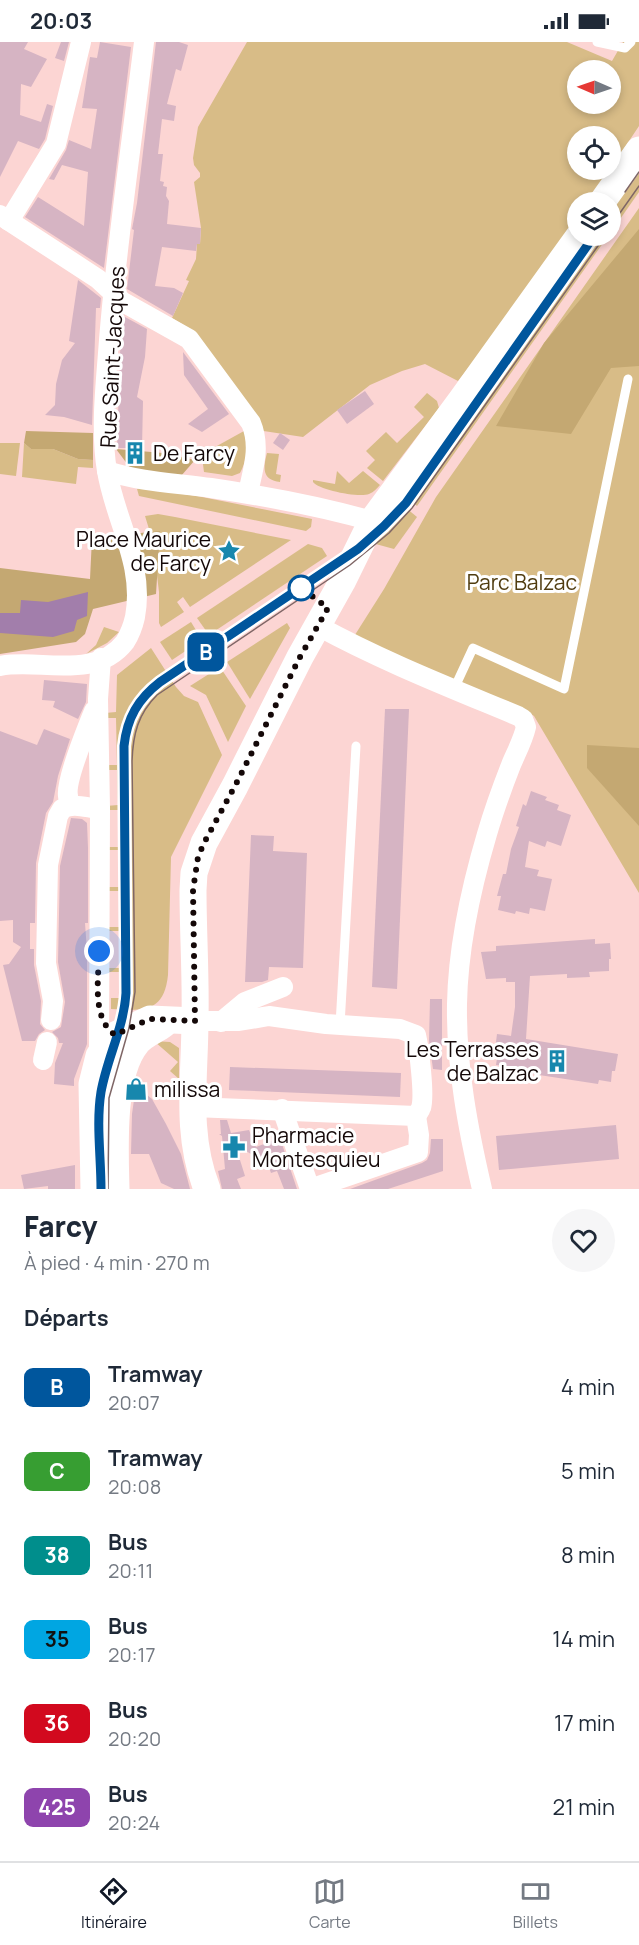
<!DOCTYPE html>
<html lang="fr">
<head>
<meta charset="utf-8">
<style>
  body { margin:0; font-family:Manrope,sans-serif; background:#f6f6f7; color:#1f2937; height:100vh; display:flex; flex-direction:column; font-size:22px; white-space:nowrap }
  * { box-sizing:border-box; margin:0 }
  p { font-size:20px; color:#747a83 }
  .icon { flex:none; width:33px; height:33px; fill:none; stroke:currentColor; stroke-width:2; stroke-linecap:round; stroke-linejoin:round }
  .map { position:relative; height:1147px; overflow:hidden }
  .drawer { display:flex; flex-direction:column; background:#fff; flex:1 }
  .drawer>* { flex:none }
  .badge { padding:0 12px; border-radius:9px; font-size:21px; line-height:39px }
  .needle { width:39px; rotate:272deg }
  .controls { position:absolute; left:567px; top:18px; display:grid; gap:12px }
  .controls a { display:grid; place-items:center; width:54px; height:54px; border-radius:50%; background:#fff; box-shadow:0 3px 9px #0003; font-size:30px }
  .you { position:absolute; width:30px; height:30px; margin:-15px; border:4px solid #fff; border-radius:50%; background:#1a73e8; box-shadow:0 0 0 9px #1a73e833 }
  .map>.badge { position:absolute; translate:-50% -50%; box-shadow:0 0 0 3px #fff }
  h2 { padding:0 24px; font-size:22px; line-height:54px }
  .round { display:grid; place-items:center; flex:none; width:63px; height:63px; border-radius:32px; background:#f6f6f7 }
  .overview { display:flex; align-items:center; justify-content:space-between; height:102px; padding:0 24px }
  h1 { font-size:28px; font-weight:800; line-height:45px }
  ul { padding:0; list-style:none }
  li { display:flex; align-items:center; gap:18px; height:84px; padding:0 24px }
  li div { flex:1 }
  li b { display:block; font-size:22px }
  li em { font-style:normal }
  li .badge { min-width:66px; font-weight:700; text-align:center }
  .status { display:flex; justify-content:space-between; align-items:center; height:42px; padding:0 30px; background:#fff; direction:ltr }
  .status svg { height:16px; fill:currentColor }
  .menu { display:flex; justify-content:space-around; align-items:center; height:84px; border-top:2px solid #e0e1e3; background:#fff; font-size:16px; color:#747a83 }
  .menu a { display:grid; justify-items:center; gap:3px }
  .menu .active { color:#111827 }
  .map>svg:first-child { display:block }
  .green { fill:#d8bc87; fill-rule:evenodd }
  .forest { fill:#c4a872 }
  .water { fill:#a27eab }
  .building { fill:#d6b4c3 }
  .lines { fill:none; stroke-linecap:round; stroke-linejoin:round }
  .lane { stroke:#fff; stroke-width:9 }
  .street { stroke:#fff; stroke-width:20 }
  .secondary { stroke:#fff; stroke-width:27 }
  .tram { stroke:#7f6666; stroke-width:1.5 }
  .line-casing { stroke:#fff; stroke-width:14 }
  .line { stroke:#00569d; stroke-width:9 }
  .walk { stroke:#140808; stroke-width:6; stroke-dasharray:0 10.8 }
  .stop-dot { fill:#fff; stroke:#00569d; stroke-width:3 }
  .labels { text-anchor:middle; dominant-baseline:central; stroke-width:6; stroke-linejoin:round; paint-order:stroke }
  .street-label { font-size:21px; fill:#140808; stroke:#fff }
  .poi-label { font-size:21px; fill:#140808; stroke:#fff; text-anchor:start }
  .park-label { font-size:21px; fill:#503c10; stroke:#fff }
</style>
</head>
<body>
<div class="status"><b>20:03</b><svg viewBox="0 0 49 12"><path d="M0 12V9h3v3zM5 12V6h3v6zM10 12V3h3v9zM15 12V0h3v12zM26 1h20v11H26zM47 4h2v5h-2z"/></svg></div>
<div class="map">
<svg width="639" height="1147" viewBox="0 0 639 1147">
  <rect width="100%" height="100%" fill="#fcd5d3"/>
  <!-- green -->
  <g class="green">
    <path d="M247,0H567L612,19L623,0H639V84L611,126L610,94H578V128H609L587,160H578L577,174L506,279L458,339L425,322L402,329L370,343L303,395L257,388L228,334L195,290L172,276L189,239L186,238L196,217L197,202H200L201,186L194,140L200,135V131L194,123L193,116L198,85ZM578,28H610V62H578Z"/>
    <polygon points="639,123 639,150 611,190 611,163"/>
    <polygon points="639,166 639,851 534,674 524,667 353,596 384,547 436,455"/>
    <polygon points="589,194 608,194 417,464 401,451"/>
    <polygon points="427,351 437,359 439,366 383,439 367,426 375,418 366,409 386,390 397,401 424,375 414,365"/>
    <path d="M244,389C249,402 247,419 240,431L232,434L204,430L201,408L206,410Z"/>
    <polygon points="0,401 20,401 16,434 0,432"/>
    <polygon points="24,401 31,407 53,407 78,417 93,418 93,426 78,425 76,442 22,435"/>
    <path d="M267,411L279,412L276,432L281,433L280,440C262,438 263,426 267,411Z"/>
    <path d="M337,429L349,441L363,429L380,443C377,446 374,450 369,452C359,456 319,448 313,440V438L335,442Z"/>
    <polygon points="141,446 197,454 312,477 311,485 306,489 139,454 137,447"/>
    <polygon points="400,461 417,475 394,507 372,501"/>
    <polygon points="158,472 175,475 291,498 190,565 183,555 177,560 184,570 161,585 159,581 159,550 153,500 145,474"/>
    <polygon points="308,502 322,506 327,514 209,593 197,576"/>
    <polygon points="191,580 202,598 172,618 160,600"/>
    <polygon points="287,581 290,586 250,657 227,620"/>
    <polygon points="104,585 119,590 107,601 86,612 96,603"/>
    <path d="M151,606L176,645L184,654L198,660L222,713L171,815L168,933C164,971 143,969 111,967V956H120V930H108L107,926H120V889H107V885H119V849H107V845H119L118,808H106L107,805H118V768H106V764L118,763L117,728H106V723H117L116,676H105V671L116,670L117,633Z"/>
    <polygon points="220,625 246,664 228,700 206,653 190,644"/>
    <polygon points="154,999 170,1000 179,1006 179,1037 170,1029 178,1020"/>
  </g>
  <!-- forest -->
  <g class="forest">
    <polygon points="639,187 639,324 611,326 571,392 496,384 544,301"/>
    <polygon points="26,389 93,391 93,418 78,417 53,407 31,407 24,401"/>
    <polygon points="116,407 163,411 195,418 181,434 131,427"/>
    <polygon points="160,489 156,552 93,567 85,592 76,600 0,612 0,526 90,537 92,496"/>
    <polygon points="587,703 639,706 639,784 587,726"/>
  </g>
  <!-- water -->
  <polygon class="water" points="88,550 87,574 77,578 74,589 53,595 0,591 0,571 20,571 21,558 48,560"/>
  <!-- building -->
  <g class="building">
    <polygon points="0,0 28,0 24,7 47,17 31,45 21,42 20,73 41,80 47,62 53,64 45,97 39,107 18,99 0,135"/>
    <polygon points="61,0 69,0 64,19 55,16"/>
    <polygon points="100,0 131,5 104,226 25,175 38,155 84,184 88,130 62,123 54,138 49,137 66,108 69,98 91,107 97,67 82,66 90,15 97,16"/>
    <polygon points="156,0 179,0 188,3 181,29 176,27 167,62 176,64 174,79 162,77 158,112 163,112 160,139 164,140 163,144 167,145 166,154 169,159 167,182 201,186 200,202 197,202 196,209 162,205 155,244 174,246 183,251 173,274 127,247 134,188 132,187 137,161"/>
    <polygon points="78,238 101,256 100,266 96,266 92,383 64,375 45,373 55,363 56,342 62,318 75,301 69,299"/>
    <polygon points="125,275 147,287 145,315 137,355 143,359 142,406 117,406 120,311 123,276"/>
    <polygon points="183,310 229,372 202,390 188,382 208,367 184,333"/>
    <polygon points="365,349 374,362 347,382 337,368"/>
    <polygon points="280,391 290,398 283,408 273,401"/>
    <polygon points="44,638 87,642 86,660 78,677 53,665 55,659 42,658"/>
    <polygon points="385,667 409,667 397,947 372,945"/>
    <polygon points="44,687 70,697 58,734 53,760 46,771 36,821 35,881 30,881 30,907 34,907 34,923 41,959 40,982 45,988 39,992 35,999 22,999 3,923 9,922 21,905 13,900 13,878 0,879 0,689 37,703"/>
    <polygon points="531,749 547,755 545,758 559,763 557,768 571,773 561,804 547,799 545,805 529,799 525,825 539,828 537,834 552,837 545,869 530,866 529,872 516,869 515,872 498,868 501,854 497,854 503,832 506,832 511,807 519,785 516,784 523,762 526,764"/>
    <polygon points="71,776 82,777 87,781 88,806 88,881 85,881 87,909 87,1002 74,1037 74,1044 54,1042 55,1021 63,1001 59,1001 58,996 52,990 61,985 65,960 58,920 60,824"/>
    <polygon points="251,793 274,794 273,809 307,811 303,926 269,925 268,938 262,940 245,940"/>
    <polygon points="595,897 595,902 610,901 611,917 609,917 609,929 589,930 590,935 567,936 567,932 530,934 526,997 618,1012 615,1029 612,1029 611,1040 599,1038 598,1042 507,1028 508,1024 496,1023 497,1016 494,1016 497,992 511,994 515,965 515,940 506,940 506,936 486,937 481,910 496,909 496,904"/>
    <polygon points="430,957 442,957 442,1028 433,1027 429,999"/>
    <polygon points="230,1025 401,1031 400,1055 229,1048"/>
    <polygon points="136,1044 152,1057 166,1082 181,1112 190,1147 174,1147 161,1141 149,1112 131,1112 132,1072"/>
    <polygon points="220,1078 227,1078 231,1091 249,1088 256,1105 280,1096 297,1147 284,1147 277,1129 271,1131 268,1123 235,1102 245,1134 237,1137 241,1147 222,1147 218,1129 225,1127 222,1094 219,1092 221,1092"/>
    <polygon points="616,1083 619,1117 499,1128 496,1094"/>
    <polygon points="431,1097 443,1097 443,1129 388,1147 350,1147 422,1121 427,1118 430,1111"/>
    <polygon points="75,1123 75,1147 48,1147 48,1144 24,1147 21,1133"/>
  </g>
  <g class="lines">
    <!-- lane -->
    <g class="lane">
      <polyline points="597,0 625,6 631,0"/>
      <polyline points="454,647 473,606 564,647 628,337"/>
      <polyline points="340,983 356,704"/>
    </g>
    <!-- street -->
    <g class="street">
      <path d="M0,173L98,237L123,260L189,297L251,381C261,405 253,427 248,451"/>
      <polyline points="9,179 56,102 81,0"/>
      <path d="M107,429C141,440 176,441 211,446C265,454 319,464 372,479"/>
      <path d="M318,584C382,619 451,646 518,674L523,677L526,685C523,698 516,711 511,723C502,746 494,768 487,792C471,846 458,906 457,962C456,1024 468,1087 482,1147"/>
      <path d="M0,624C38,616 95,639 125,600C130,592 133,584 135,575C145,522 115,479 107,429C100,386 106,341 109,298C117,198 132,99 144,0"/>
      <path d="M72,763C70,760 68,758 68,754C65,739 87,686 94,669"/>
      <path d="M51,978L53,959L46,921L48,823L58,774L62,767C73,760 87,766 100,767"/>
      <path d="M195,979H239L269,974L326,982L400,987L416,993C419,1006 425,1054 421,1066C421,1067 416,1074 416,1074"/>
      <polyline points="221,980 245,960 283,945"/>
      <polyline points="99,1014 100,767 98,657 101,616"/>
      <polyline points="43,1018 47,1000"/>
      <polyline points="193,1065 416,1074 419,1093 418,1110 310,1147"/>
      <polyline points="282,1067 310,1147"/>
    </g>
    <!-- secondary -->
    <g class="secondary">
      <polyline points="602,160 639,108"/>
      <polyline points="94,1147 92,1042 99,1014 104,1006 115,993 150,977 195,979"/>
      <path d="M116,1147C115,1107 111,1032 137,1001C144,992 155,989 164,982"/>
      <path d="M207,1147C185,1091 195,1036 195,977C196,934 193,891 193,848L194,831L204,801L235,744L300,615L342,540L372,479L462,357L579,194"/>
    </g>
    <!-- tram -->
    <g class="tram">
      <polyline points="625,150 639,130"/>
      <polyline points="610,185 639,144"/>
      <path d="M108,1147L109,1056L129,986L135,950L132,719C133,692 138,672 157,653L350,523L389,491L412,466L605,194"/>
    </g>
  </g>
  <g class="lines">
    <!-- line casing -->
    <g class="line-casing">
      <path id="line" d="M101,1147C101,1115 96,1081 101,1050C107,1016 124,985 126,951L124,704C127,676 138,657 160,640L358,507L384,484L406,461L594,194"/>
    </g>
    <!-- line -->
    <use href="#line" class="line"/>
    <!-- walk -->
    <path class="walk" d="M99,909C99,936 91,976 115,993L150,977L195,979L193,848L198,815L204,801L235,744L300,615L328,566L301,546"/>
  </g>
  <!-- icons -->
  <defs>
    <g id="building-bare" transform="scale(1.8)"><path d="M-4-6H4V6H1V3H-1V6H-4ZM-2.5-4.3h1.7v1.8h-1.7ZM.8-4.3h1.7v1.8H.8ZM-2.5-1h1.7V.8h-1.7ZM.8-1h1.7V.8H.8Z" fill="#1787ad" stroke="#fff" stroke-width="2.5" paint-order="stroke"/></g>
    <g id="sight-bare" transform="scale(1.8)"><path d="M0-6L1.8-2.2L6-1.7L2.9 1.2L3.7 5.4L0 3.3L-3.7 5.4L-2.9 1.2L-6-1.7L-1.8-2.2Z" fill="#1787ad" stroke="#fff" stroke-width="2.5" paint-order="stroke"/></g>
    <g id="shop-bare" transform="scale(1.8)"><path d="M-5-2.5h2.3a2.7 3.5 0 0 1 5.4 0H5L5.5 6h-11ZM-1.5-2.5h3a1.5 2.3 0 0 0-3 0Z" fill="#1787ad" stroke="#fff" stroke-width="2.5" paint-order="stroke"/></g>
    <g id="pharmacy-bare" transform="scale(1.8)"><path d="M-2-6h4v4h4v4h-4v4h-4v-4h-4v-4h4Z" fill="#1787ad" stroke="#fff" stroke-width="2.5" paint-order="stroke"/></g>
  </defs>
  <g fill-rule="evenodd">
    <use href="#building-bare" x="135" y="411"/>
    <use href="#sight-bare" x="229" y="509"/>
    <use href="#building-bare" x="557" y="1019"/>
    <use href="#shop-bare" x="136" y="1047"/>
    <use href="#pharmacy-bare" x="234" y="1105"/>
  </g>
  <!-- markers -->
  <circle class="stop-dot" cx="301" cy="546" r="12"/>
  <g class="labels">
    <!-- street labels -->
    <g class="street-label">
      <text transform="translate(112 315) rotate(-87)">Rue Saint-Jacques</text>
    </g>
    <!-- poi labels -->
    <g class="poi-label">
      <text x="153" y="411">De Farcy</text>
      <text x="211" y="497" text-anchor="end">Place Maurice<tspan x="211" dy="24">de Farcy</tspan></text>
      <text x="539" y="1007" text-anchor="end">Les Terrasses<tspan x="539" dy="24">de Balzac</tspan></text>
      <text x="154" y="1047">milissa</text>
      <text x="252" y="1093">Pharmacie<tspan x="252" dy="24">Montesquieu</tspan></text>
    </g>
    <!-- park labels -->
    <g class="park-label">
      <text x="522" y="540">Parc Balzac</text>
    </g>
  </g>
</svg>
<div class="controls">
<a><svg class="needle" viewBox="-14 -14 28 28"><path d="M0-13l5 13h-10z" fill="#e53935"/><path d="M0 13l5-13h-10z" fill="#747a83"/></svg></a>
<a><svg class="icon" aria-label="locate" viewBox="0 0 24 24"><circle cx="12" cy="12" r="6"/><path d="M12 2v4M12 18v4M2 12h4M18 12h4"/></svg></a>
<a><svg class="icon" aria-label="layers" viewBox="0 0 24 24"><path d="M12 4l9 5-9 5-9-5zM3 14l9 5 9-5"/></svg></a>
</div>
<div class="you" style="left:99px;top:909px"></div>
<b class="badge" style="left:206px;top:610px;background:#00569d;color:#fff">B</b>
</div>
<section class="drawer">
<div class="overview"><div><h1>Farcy</h1><p>À pied · 4 min · 270 m</p></div><a class="round"><svg class="icon" aria-label="heart" viewBox="0 0 24 24"><path d="M12 20l-8-8c-3-5 5-10 8-4 3-6 11-1 8 4z"/></svg></a></div>
<h2>Départs</h2>
<ul>
<li><span class="badge" style="background:#00569d;color:#fff">B</span><div><b>Tramway</b><p>20:07</p></div><em>4 min</em></li>
<li><span class="badge" style="background:#379e32;color:#fff">C</span><div><b>Tramway</b><p>20:08</p></div><em>5 min</em></li>
<li><span class="badge" style="background:#008e8c;color:#fff">38</span><div><b>Bus</b><p>20:11</p></div><em>8 min</em></li>
<li><span class="badge" style="background:#00a6e2;color:#111">35</span><div><b>Bus</b><p>20:17</p></div><em>14 min</em></li>
<li><span class="badge" style="background:#d2091e;color:#fff">36</span><div><b>Bus</b><p>20:20</p></div><em>17 min</em></li>
<li><span class="badge" style="background:#8e44ad;color:#fff">425</span><div><b>Bus</b><p>20:24</p></div><em>21 min</em></li>
</ul>
</section>
<nav class="menu">
<a class="active"><svg class="icon" aria-label="directions" viewBox="0 0 24 24"><path d="M12 3l9 9-9 9-9-9zM9 14v-3h6M13 9l2 2-2 2"/></svg>Itinéraire</a>
<a><svg class="icon" aria-label="map" viewBox="0 0 24 24"><path d="M3 6l6-2 6 2 6-2v14l-6 2-6-2-6 2zM9 4v14M15 6v14"/></svg>Carte</a>
<a><svg class="icon" aria-label="tickets" viewBox="0 0 24 24"><path d="M3 7h18v10H3zM15 7v10"/></svg>Billets</a>
</nav>
</body>
</html>
